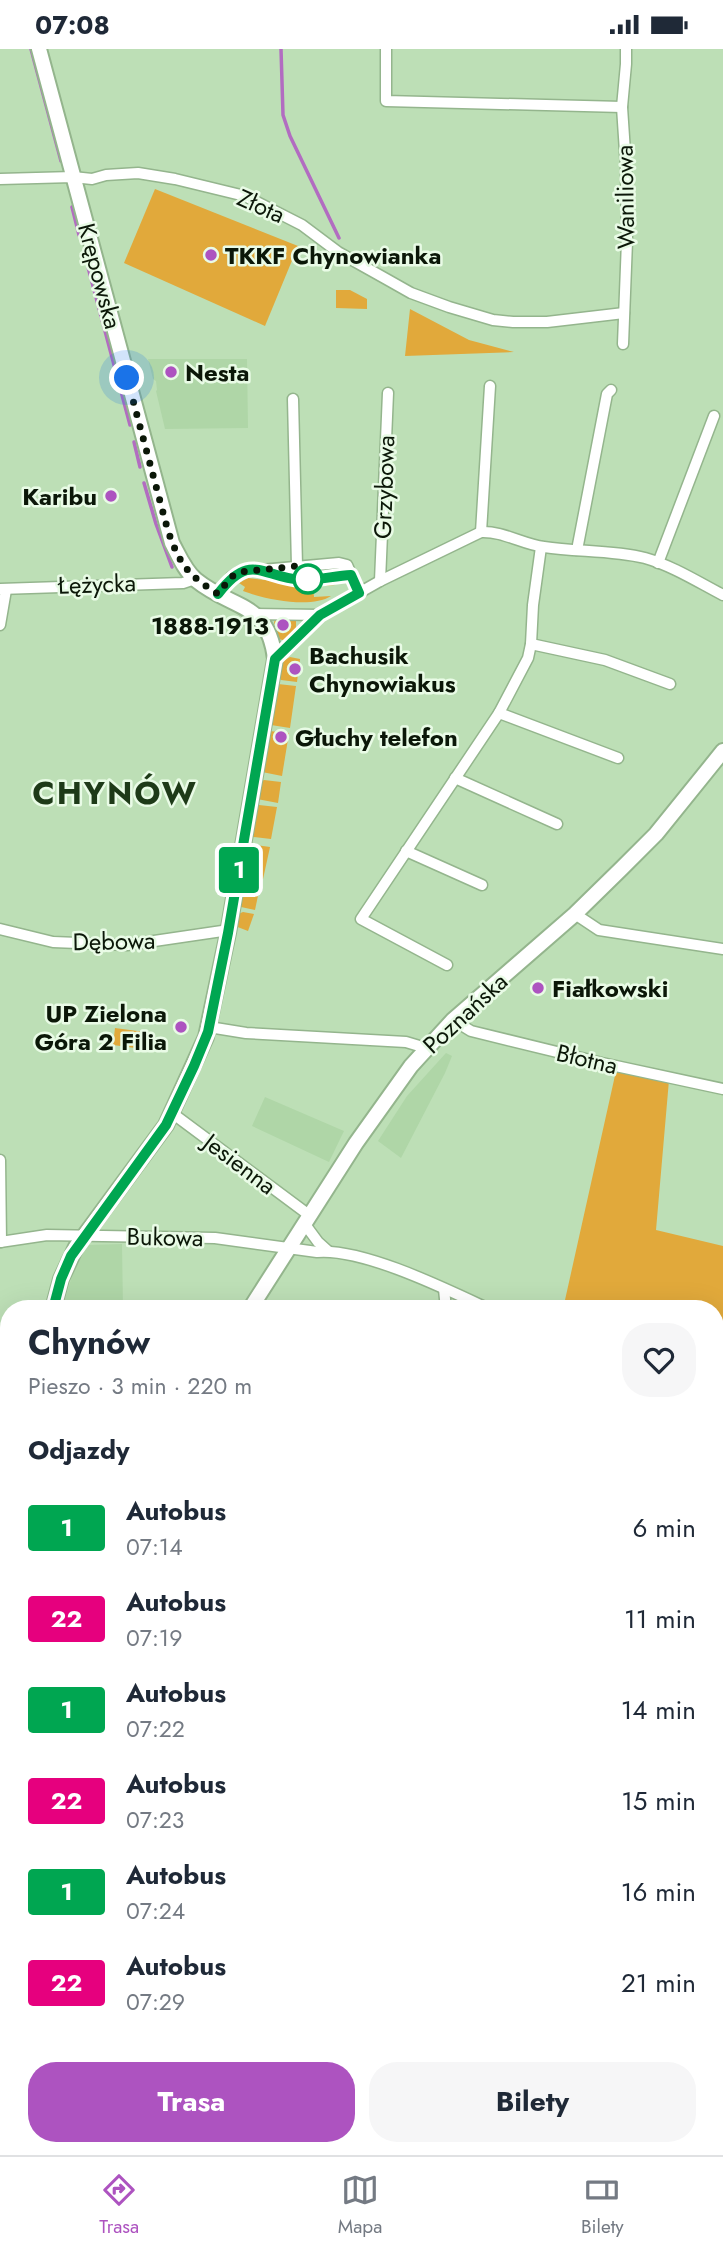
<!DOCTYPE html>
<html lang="pl">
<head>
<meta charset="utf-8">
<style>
  body { margin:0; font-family:Jost,sans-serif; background:#f6f6f7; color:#1f2937; height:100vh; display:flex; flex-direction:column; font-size:26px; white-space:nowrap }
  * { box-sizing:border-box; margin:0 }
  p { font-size:23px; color:#747a83 }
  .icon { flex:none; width:38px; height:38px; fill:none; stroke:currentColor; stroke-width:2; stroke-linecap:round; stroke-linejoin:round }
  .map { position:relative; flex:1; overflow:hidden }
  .panel { position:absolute; left:0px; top:1251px; width:724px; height:856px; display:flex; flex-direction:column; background:#fff; border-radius:28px 28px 0 0; box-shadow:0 7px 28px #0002 }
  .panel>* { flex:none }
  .badge { padding:0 14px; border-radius:5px; font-size:24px; line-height:46px }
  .you { position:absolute; width:35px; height:35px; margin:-18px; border:5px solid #fff; border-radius:50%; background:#1a73e8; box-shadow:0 0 0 10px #1a73e833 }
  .map>.badge { position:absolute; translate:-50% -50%; box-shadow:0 0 0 4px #fff }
  h2 { padding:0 28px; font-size:26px; line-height:63px }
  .round { display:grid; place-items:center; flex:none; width:74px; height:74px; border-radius:28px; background:#f6f6f7 }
  .headline { display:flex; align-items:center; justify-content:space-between; height:119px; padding:0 28px }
  h1 { font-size:33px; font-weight:700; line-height:52px }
  .primary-button { display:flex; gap:14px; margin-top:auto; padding:14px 28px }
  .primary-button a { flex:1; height:80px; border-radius:28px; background:#ad53c0; color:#fff; font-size:28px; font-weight:700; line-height:80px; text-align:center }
  .primary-button a+a { background:#f6f6f7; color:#1f2937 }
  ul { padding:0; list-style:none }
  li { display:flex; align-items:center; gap:21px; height:91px; padding:0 28px }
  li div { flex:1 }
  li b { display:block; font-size:26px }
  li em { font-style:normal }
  li .badge { min-width:77px; font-weight:700; text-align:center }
  .status { display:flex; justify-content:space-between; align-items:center; height:49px; padding:0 35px; background:#fff; direction:ltr }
  .status svg { height:19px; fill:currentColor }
  .tabs { display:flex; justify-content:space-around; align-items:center; height:98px; border-top:2px solid #e0e1e3; background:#fff; font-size:19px; color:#747a83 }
  .tabs a { display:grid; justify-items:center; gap:4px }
  .tabs .selected { color:#ad53c0 }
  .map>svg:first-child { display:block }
  .built { fill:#afd6a7 }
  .green { fill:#e1a93b }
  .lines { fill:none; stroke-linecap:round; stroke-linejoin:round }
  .stream { stroke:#b26cc1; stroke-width:3.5 }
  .street-casing { stroke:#94b58d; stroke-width:13 }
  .secondary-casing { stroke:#94b58d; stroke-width:18 }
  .street { stroke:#fff; stroke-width:10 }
  .secondary { stroke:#fff; stroke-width:14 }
  .line-casing { stroke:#fff; stroke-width:16 }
  .line { stroke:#00a651; stroke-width:10 }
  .walk { stroke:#0b1708; stroke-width:7; stroke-dasharray:0 12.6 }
  .poi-dot { fill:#ad53c0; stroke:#e9fbe6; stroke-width:2.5 }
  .stop-dot { fill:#fff; stroke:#00a651; stroke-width:3.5 }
  .labels { text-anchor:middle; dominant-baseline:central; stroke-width:5; stroke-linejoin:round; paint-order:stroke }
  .street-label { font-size:24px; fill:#0b1708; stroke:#e9fbe6 }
  .poi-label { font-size:24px; font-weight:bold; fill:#0b1708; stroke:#e9fbe6; text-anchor:start }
  .district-label { font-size:32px; font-weight:bold; letter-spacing:2px; fill:#1e3a18; stroke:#e9fbe6 }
</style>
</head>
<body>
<div class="status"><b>07:08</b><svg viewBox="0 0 49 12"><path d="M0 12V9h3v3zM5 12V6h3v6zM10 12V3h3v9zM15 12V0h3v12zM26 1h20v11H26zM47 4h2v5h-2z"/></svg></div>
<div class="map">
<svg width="723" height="2106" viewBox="0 0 723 2106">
  <rect width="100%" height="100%" fill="#bddfb6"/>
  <!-- built -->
  <g class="built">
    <polygon points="148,310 247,310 248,379 165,380 156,342 157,341 156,332 153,330"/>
    <polygon points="446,1004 452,1007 445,1024 401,1109 378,1092 407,1047"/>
    <polygon points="265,1048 344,1082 329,1113 252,1077"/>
    <polygon points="122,1195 123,1260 62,1260 72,1227 87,1196"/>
    <polygon points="723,1728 723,1867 716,1868 716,1733"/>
  </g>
  <!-- green -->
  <g class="green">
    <polygon points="155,140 298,197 265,277 124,214"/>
    <polygon points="336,241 350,241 367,250 367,260 336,259"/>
    <polygon points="410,260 469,291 514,303 405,307"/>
    <path d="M248,529L291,534L333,533L335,536L313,538L314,548L331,547C311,560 264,550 243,542L245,538L239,534Z"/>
    <polygon points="276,570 296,571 296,579 286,592 279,590 274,573"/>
    <polygon points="290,608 300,610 297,633 281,631 279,629 283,612"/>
    <polygon points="278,635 296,637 290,679 271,676"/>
    <polygon points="269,682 289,684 282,727 262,723"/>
    <polygon points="264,731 281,733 278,754 257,750 260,733"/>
    <polygon points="259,756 277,758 271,790 253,788 251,784 256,758"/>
    <polygon points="256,796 270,798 263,830 245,828 244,824 249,799"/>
    <polygon points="245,834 260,837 255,861 241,858 239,855 242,835"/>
    <polygon points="243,863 254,865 248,882 235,877 238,865"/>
    <polygon points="115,979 152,984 150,1001 113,996"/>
    <polygon points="616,1022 669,1031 656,1181 723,1197 723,1344 716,1341 716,1260 563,1260"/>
    <polygon points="9,1775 9,2098 378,2098 377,2106 0,2106 0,1878 5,1877"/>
  </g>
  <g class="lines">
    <!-- stream -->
    <g class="stream">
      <polyline points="31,0 61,112"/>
      <polyline points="281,0 283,66 290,87 339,189"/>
      <polyline points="72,158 79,186"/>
      <polyline points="88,218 130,376"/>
      <polyline points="134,393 140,418"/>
      <polyline points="144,434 156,475 172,518"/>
    </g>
    <!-- street casing -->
    <g class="street-casing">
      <g id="street">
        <polyline points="386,0 386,52 622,58"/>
        <polyline points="0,130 73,128 92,130 106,126 138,124 175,130 245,147 302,176 338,203 388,231 411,244 449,258 493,271 513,273 547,273 624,264"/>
        <polyline points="623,295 627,192 626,118 622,58 626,15 626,0"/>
        <polyline points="293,350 297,517"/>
        <polyline points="481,483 490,337"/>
        <polyline points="577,501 607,345 611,341"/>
        <polyline points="658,514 714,367"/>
        <polyline points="380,532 388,344"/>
        <polyline points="0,540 183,534 195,530"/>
        <polyline points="218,546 231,528 239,523 339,514 347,516 359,544"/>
        <polyline points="254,565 320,566"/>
        <polyline points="0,576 6,541"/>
        <polyline points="531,595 605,611 670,635"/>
        <path d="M275,610L320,566L380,532L481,483C503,482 522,495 544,498C577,503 612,501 645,509C673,517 698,533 723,546"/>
        <polyline points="499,664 618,709"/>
        <polyline points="455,729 557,775"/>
        <polyline points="406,802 482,836"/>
        <polyline points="575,865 599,881 723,900"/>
        <polyline points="0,880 53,893 127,896 229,881"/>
        <polyline points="447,916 361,870 499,664 528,609 531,595 533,556 541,498"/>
        <polyline points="453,971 471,982 602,1014 723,1040"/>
        <polyline points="209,978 246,984 406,993 426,999"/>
        <polyline points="172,1064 309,1166"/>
        <polyline points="0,1111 1,1193"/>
        <polyline points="304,1174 318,1193 328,1202"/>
        <path d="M0,1193L47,1186L215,1189L317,1203C363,1199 446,1240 489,1260"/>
        <polyline points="444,1240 446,1260"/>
        <polyline points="716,1357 723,1360"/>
        <polyline points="716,1882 723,1882"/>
        <polyline points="400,2106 401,2098"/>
      </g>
    </g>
    <!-- secondary casing -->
    <g class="secondary-casing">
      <g id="secondary">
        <path d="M39,0L172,494C179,507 185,522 196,531C233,561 268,552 275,610L228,884L206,988L166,1076L76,1198L61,1230L53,1260"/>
        <polyline points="250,1260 356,1094 411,1017 453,971 575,865 622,819 656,785 723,702"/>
        <polyline points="0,1428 9,1410"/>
        <polyline points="0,1582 9,1573"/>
      </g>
    </g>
    <!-- street -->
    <use href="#street" class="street"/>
    <!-- secondary -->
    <use href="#secondary" class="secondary"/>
  </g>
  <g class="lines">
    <!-- line casing -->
    <g class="line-casing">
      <path id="line" d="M53,1260L61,1230L71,1207L166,1076L194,1017L208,983L228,884L275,610L320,566L359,544L351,526C335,527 317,531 301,531C261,528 251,502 218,545"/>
    </g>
    <!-- line -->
    <use href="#line" class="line"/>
    <!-- walk -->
    <path class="walk" d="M127,329L168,482C180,516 188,526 218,545L231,528L239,523L298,517L308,530"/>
  </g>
  <!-- markers -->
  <g class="poi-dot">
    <circle cx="211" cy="206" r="7"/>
    <circle cx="171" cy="323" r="7"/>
    <circle cx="111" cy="447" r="7"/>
    <circle cx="283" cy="576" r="7"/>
    <circle cx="295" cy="620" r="7"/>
    <circle cx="281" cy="688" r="7"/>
    <circle cx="538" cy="939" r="7"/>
    <circle cx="181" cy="978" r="7"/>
  </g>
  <circle class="stop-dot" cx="308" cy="530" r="14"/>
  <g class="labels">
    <!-- street labels -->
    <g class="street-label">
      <text transform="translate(625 148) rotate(-91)">Waniliowa</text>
      <text transform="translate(261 157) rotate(24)">Złota</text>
      <text transform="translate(100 227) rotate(75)">Krępowska</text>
      <text transform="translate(384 438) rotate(-88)">Grzybowa</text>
      <text transform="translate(97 535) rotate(-2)">Łężycka</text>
      <text transform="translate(114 892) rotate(-1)">Dębowa</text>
      <text transform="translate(465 964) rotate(-43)">Poznańska</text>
      <text transform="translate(587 1010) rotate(13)">Błotna</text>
      <text transform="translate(240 1115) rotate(37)">Jesienna</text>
      <text transform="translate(165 1188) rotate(1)">Bukowa</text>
    </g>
    <!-- poi labels -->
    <g class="poi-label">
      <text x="225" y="206">TKKF Chynowianka</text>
      <text x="185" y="323">Nesta</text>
      <text x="97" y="447" text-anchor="end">Karibu</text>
      <text x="269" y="576" text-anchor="end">1888-1913</text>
      <text x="309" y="606">Bachusik<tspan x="309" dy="28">Chynowiakus</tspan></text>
      <text x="295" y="688">Głuchy telefon</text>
      <text x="552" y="939">Fiałkowski</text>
      <text x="167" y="964" text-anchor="end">UP Zielona<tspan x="167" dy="28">Góra 2 Filia</tspan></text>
    </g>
    <!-- district labels -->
    <g class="district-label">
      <text x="115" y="744">CHYNÓW</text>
    </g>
  </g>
</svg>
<div class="you" style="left:127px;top:329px"></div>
<b class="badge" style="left:239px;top:821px;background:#00a651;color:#fff">1</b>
<section class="panel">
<div class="headline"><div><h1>Chynów</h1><p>Pieszo · 3 min · 220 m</p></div><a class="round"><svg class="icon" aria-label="heart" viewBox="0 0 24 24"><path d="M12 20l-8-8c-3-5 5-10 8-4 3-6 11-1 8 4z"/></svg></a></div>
<h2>Odjazdy</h2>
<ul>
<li><span class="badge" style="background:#00a651;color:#fff">1</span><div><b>Autobus</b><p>07:14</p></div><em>6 min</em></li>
<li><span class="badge" style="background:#e6007e;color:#fff">22</span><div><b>Autobus</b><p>07:19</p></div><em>11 min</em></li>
<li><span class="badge" style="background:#00a651;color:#fff">1</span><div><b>Autobus</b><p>07:22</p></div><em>14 min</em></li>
<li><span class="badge" style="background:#e6007e;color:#fff">22</span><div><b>Autobus</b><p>07:23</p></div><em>15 min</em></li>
<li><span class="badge" style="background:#00a651;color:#fff">1</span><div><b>Autobus</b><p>07:24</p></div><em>16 min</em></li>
<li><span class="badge" style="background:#e6007e;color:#fff">22</span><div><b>Autobus</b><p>07:29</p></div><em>21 min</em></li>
</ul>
<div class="primary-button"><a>Trasa</a><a>Bilety</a></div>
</section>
</div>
<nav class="tabs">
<a class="selected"><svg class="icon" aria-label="directions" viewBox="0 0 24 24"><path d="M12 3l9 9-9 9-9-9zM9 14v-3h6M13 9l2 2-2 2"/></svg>Trasa</a>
<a><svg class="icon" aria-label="map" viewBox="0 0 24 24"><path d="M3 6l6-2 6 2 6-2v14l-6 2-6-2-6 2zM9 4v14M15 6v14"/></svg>Mapa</a>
<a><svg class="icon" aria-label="tickets" viewBox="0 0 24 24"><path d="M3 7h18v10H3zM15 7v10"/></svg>Bilety</a>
</nav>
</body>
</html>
